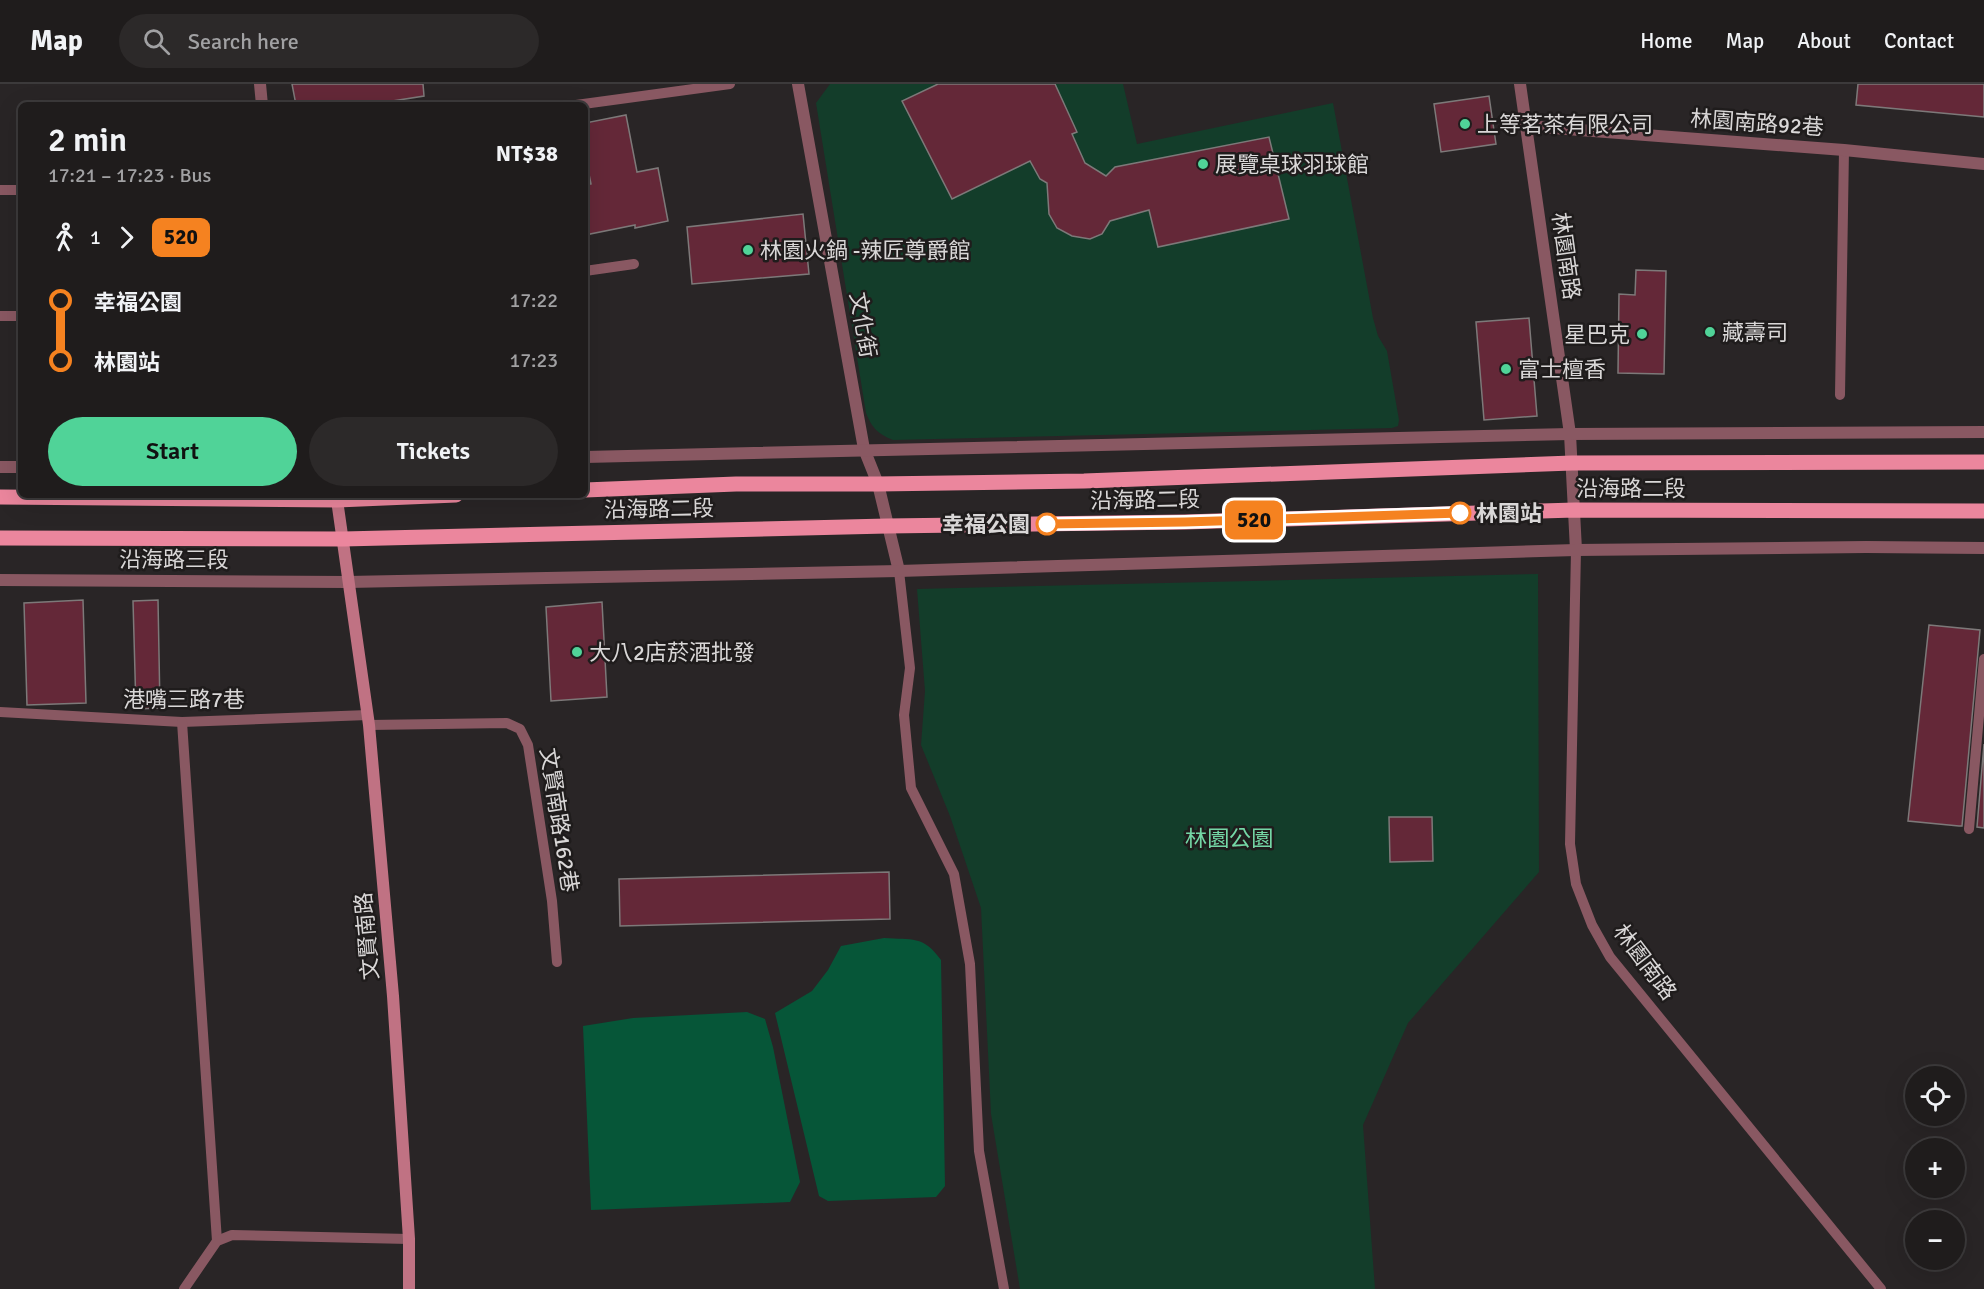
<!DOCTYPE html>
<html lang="en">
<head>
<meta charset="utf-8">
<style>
  body { margin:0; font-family:Signika,"Noto Sans TC",sans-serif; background:#2c2929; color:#f1f3f6; height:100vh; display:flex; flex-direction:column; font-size:22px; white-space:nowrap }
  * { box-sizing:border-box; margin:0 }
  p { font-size:20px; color:#a1a1a3 }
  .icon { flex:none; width:33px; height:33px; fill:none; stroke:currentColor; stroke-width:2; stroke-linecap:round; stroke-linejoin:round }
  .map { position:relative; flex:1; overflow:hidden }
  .drawer { position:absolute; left:18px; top:18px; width:570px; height:396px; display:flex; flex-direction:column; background:#1f1c1c; border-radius:9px; box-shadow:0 6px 24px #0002,0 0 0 2px #3c3a3b }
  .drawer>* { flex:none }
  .badge { padding:0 12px; border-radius:9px; font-size:21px; line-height:39px }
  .tools { position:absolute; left:1905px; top:982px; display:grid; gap:12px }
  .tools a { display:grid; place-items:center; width:60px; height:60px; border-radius:50%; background:#1f1c1c; box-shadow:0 6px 24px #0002,0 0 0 2px #3c3a3b; font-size:30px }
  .map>.badge { position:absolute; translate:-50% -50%; box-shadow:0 0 0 3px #fff }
  .legs { display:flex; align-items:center; gap:9px; height:66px; padding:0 30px; font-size:20px }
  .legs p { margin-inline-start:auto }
  .headline { display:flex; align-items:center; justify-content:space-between; height:102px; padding:0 30px }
  h1 { font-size:33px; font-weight:600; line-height:45px }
  .action { display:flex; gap:12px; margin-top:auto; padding:12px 30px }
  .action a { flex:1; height:69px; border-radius:36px; background:#50d398; color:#111; font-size:24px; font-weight:600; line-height:69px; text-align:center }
  .action a+a { background:#2c2929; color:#f1f3f6 }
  ul { padding:0 30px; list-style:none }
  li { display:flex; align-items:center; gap:21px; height:60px; font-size:22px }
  li i { display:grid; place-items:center; width:9px; height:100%; margin:0 8px; background:currentColor }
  li i::after { content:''; width:15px; height:15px; margin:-8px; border:4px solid; border-radius:50%; background:#1f1c1c }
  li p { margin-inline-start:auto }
  li:first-child i { background:linear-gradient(#0000 50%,currentColor 0) }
  li:last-child i { background:linear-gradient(currentColor 50%,#0000 0) }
  header { display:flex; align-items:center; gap:36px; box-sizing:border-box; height:84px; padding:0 30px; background:#1f1c1c; border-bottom:2px solid #3c3a3b }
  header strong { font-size:28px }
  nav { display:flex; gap:33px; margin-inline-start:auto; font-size:21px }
  .search { width:420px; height:54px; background:#2c2929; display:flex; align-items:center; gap:15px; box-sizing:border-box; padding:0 21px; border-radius:33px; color:#a1a1a3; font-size:22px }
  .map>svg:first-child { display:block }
  .green { fill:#133d2a }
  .water { fill:#065638 }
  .building { fill:#642838; stroke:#7d7979; stroke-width:1.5 }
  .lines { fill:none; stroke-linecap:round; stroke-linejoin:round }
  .lane { stroke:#895862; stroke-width:10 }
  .street { stroke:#895862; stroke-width:12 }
  .secondary { stroke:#c07283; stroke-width:12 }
  .primary { stroke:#eb869d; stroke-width:15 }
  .line-1-casing { stroke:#fff; stroke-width:14 }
  .line-1 { stroke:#f58220; stroke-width:9 }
  .poi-dot { fill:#50d398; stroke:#1f1c1c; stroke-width:2 }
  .stop-1-dot { fill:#fff; stroke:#f58220; stroke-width:3 }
  .labels { text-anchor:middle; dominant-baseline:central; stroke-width:5; stroke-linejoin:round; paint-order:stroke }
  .street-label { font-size:22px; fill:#d9d7d7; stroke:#1f1c1c }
  .poi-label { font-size:22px; fill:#d9d7d7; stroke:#1f1c1c; text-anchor:start }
  .stop-label { font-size:22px; font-weight:bold; fill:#d9d7d7; stroke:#1f1c1c; text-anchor:start }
  .park-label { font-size:22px; fill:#74d7a6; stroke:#1f1c1c }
</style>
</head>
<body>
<header>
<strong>Map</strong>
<div class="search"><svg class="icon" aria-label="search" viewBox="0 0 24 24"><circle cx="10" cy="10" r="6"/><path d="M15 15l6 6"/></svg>Search here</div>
<nav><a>Home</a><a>Map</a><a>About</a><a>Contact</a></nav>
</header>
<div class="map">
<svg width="1984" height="1205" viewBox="0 0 1984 1205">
  <rect width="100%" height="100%" fill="#292526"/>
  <!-- green -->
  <g class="green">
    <path d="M830,0H1123L1137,60L1333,19L1373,234L1378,252L1387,267L1399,336L1398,342L1392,344L893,356C878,350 872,344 866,329L816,19Z"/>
    <polygon points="1538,490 1539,788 1408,939 1363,1041 1375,1205 1020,1205 991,1030 981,824 950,732 921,661 925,607 917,505"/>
  </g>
  <!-- water -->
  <g class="water">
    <path d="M884,854C912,856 923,851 941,876L945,1102L936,1113L828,1117L819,1112L775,929L812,907L828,886L841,862Z"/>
    <polygon points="747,928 765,935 773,963 800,1098 790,1118 591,1126 583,942 633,934"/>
  </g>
  <!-- building -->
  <g class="building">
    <polygon points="292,0 423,0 424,12 367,21 296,21"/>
    <polygon points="938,0 1055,0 1077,48 1072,50 1085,79 1106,92 1115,83 1269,53 1289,135 1158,163 1149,126 1110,137 1102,150 1090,155 1072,152 1057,144 1049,130 1047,99 1040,95 1030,77 952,115 902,17"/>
    <polygon points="1858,0 1984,0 1984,33 1856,21"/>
    <polygon points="1489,12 1496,60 1441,68 1434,20"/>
    <polygon points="626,31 637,88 658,84 668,137 635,144 635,141 585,151 585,101 591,100 585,71 585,39"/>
    <polygon points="803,130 809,190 692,200 687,143"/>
    <polygon points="1636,186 1666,187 1664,290 1618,289 1619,210 1635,211"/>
    <polygon points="1529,234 1537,332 1484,336 1476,238"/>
    <polygon points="83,516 86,619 27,621 24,519"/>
    <polygon points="158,516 160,624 136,625 133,517"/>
    <polygon points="602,518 607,613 551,617 546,523"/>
    <polygon points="1929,541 1980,546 1962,742 1959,742 1908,737"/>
    <polygon points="1984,660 1984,744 1977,743"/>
    <polygon points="1389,733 1432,733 1433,777 1390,778"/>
    <polygon points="889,788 890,835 620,842 619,795"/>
  </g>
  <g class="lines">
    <!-- lane -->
    <g class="lane">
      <polyline points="576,21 730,0"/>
      <polyline points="0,106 21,106"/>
      <polyline points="585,187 634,180"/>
      <polyline points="0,232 21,232"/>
      <polyline points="1840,311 1844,66"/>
      <polyline points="1576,466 1570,760 1576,800 1592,841 1610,873 1881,1205"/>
      <polyline points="899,487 910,584 904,631 911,704 954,790 970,880 979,1067 1004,1205"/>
      <polyline points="0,628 182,638 368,631"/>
      <polyline points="182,638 217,1157"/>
      <polyline points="369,641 507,639 520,645 528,661 552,817 557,878"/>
      <polyline points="1969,745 1984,575"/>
      <polyline points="184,1205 217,1157 232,1151 409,1155"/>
    </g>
    <!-- street -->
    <g class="street">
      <polyline points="260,0 262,21"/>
      <polyline points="798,0 864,365 878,400 899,487"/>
      <polyline points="1520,0 1570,350 1576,466"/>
      <polyline points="1527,42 1844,66 1984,80"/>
      <polyline points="585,373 1570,350 1984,348"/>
      <polyline points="0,383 21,383"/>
      <polyline points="0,496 348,498 899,487 1576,466 1866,463 1984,464"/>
    </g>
    <!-- secondary -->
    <polyline class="secondary" points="337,416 369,641 393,912 409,1155 409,1205"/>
    <!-- primary -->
    <g class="primary">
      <polyline points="585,406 736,400 878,400 1084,397 1572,379 1984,378"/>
      <polyline points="0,413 337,416 456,411"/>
      <polyline points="0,454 343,455 887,442 1185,438 1575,426 1984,427"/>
    </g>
  </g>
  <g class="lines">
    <!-- line-1 casing -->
    <g class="line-1-casing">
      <polyline id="line-1" points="1047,440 1185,438 1460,429"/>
    </g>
    <!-- line-1 -->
    <use href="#line-1" class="line-1"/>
  </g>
  <!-- markers -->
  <g class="poi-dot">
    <circle cx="1465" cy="40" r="6"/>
    <circle cx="1203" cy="80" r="6"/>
    <circle cx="748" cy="166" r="6"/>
    <circle cx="1710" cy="248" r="6"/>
    <circle cx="1642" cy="250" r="6"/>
    <circle cx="1506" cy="285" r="6"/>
    <circle cx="577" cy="568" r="6"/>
  </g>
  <g class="stop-1-dot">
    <circle cx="1460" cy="429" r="10"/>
    <circle cx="1047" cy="440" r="10"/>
  </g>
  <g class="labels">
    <!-- street labels -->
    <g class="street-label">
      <text transform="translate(1757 39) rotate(4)">林園南路92巷</text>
      <text transform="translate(1566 172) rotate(82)">林園南路</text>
      <text transform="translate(863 241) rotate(80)">文化街</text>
      <text x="1631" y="404">沿海路二段</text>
      <text transform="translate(1145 416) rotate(-1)">沿海路二段</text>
      <text transform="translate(659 425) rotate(-1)">沿海路二段</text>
      <text x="174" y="475">沿海路三段</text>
      <text x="184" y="615">港嘴三路7巷</text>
      <text transform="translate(559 736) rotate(81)">文賢南路162巷</text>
      <text transform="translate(367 852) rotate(-95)">文賢南路</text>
      <text transform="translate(1645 878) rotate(53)">林園南路</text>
    </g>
    <!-- poi labels -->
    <g class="poi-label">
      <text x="1477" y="40">上等茗茶有限公司</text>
      <text x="1215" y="80">展覽桌球羽球館</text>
      <text x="760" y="166">林園火鍋 -辣匠尊爵館</text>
      <text x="1722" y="248">藏壽司</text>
      <text x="1630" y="250" text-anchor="end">星巴克</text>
      <text x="1518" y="285">富士檀香</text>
      <text x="589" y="568">大八2店菸酒批發</text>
    </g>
    <!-- stop labels -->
    <g class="stop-label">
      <text x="1476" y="429">林園站</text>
      <text x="1030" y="440" text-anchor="end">幸福公園</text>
    </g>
    <!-- park labels -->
    <g class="park-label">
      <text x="1229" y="754">林園公園</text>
    </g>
  </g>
</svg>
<div class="tools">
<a><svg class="icon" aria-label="locate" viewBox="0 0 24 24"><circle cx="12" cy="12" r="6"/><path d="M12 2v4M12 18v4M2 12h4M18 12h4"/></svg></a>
<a>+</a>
<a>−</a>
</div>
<b class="badge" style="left:1254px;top:436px;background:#f58220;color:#111">520</b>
<section class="drawer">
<div class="headline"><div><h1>2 min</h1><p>17:21 – 17:23 · Bus</p></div><b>NT$38</b></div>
<div class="legs"><svg class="icon" aria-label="walk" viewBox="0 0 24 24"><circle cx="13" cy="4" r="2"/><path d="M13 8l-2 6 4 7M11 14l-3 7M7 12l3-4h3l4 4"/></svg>1<svg class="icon" aria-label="forward" viewBox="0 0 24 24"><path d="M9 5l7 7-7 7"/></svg><b class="badge" style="background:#f58220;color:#111">520</b></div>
<ul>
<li><i style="color:#f58220"></i><b>幸福公園</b><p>17:22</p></li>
<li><i style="color:#f58220"></i><b>林園站</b><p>17:23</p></li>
</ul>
<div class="action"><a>Start</a><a>Tickets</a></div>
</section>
</div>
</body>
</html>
